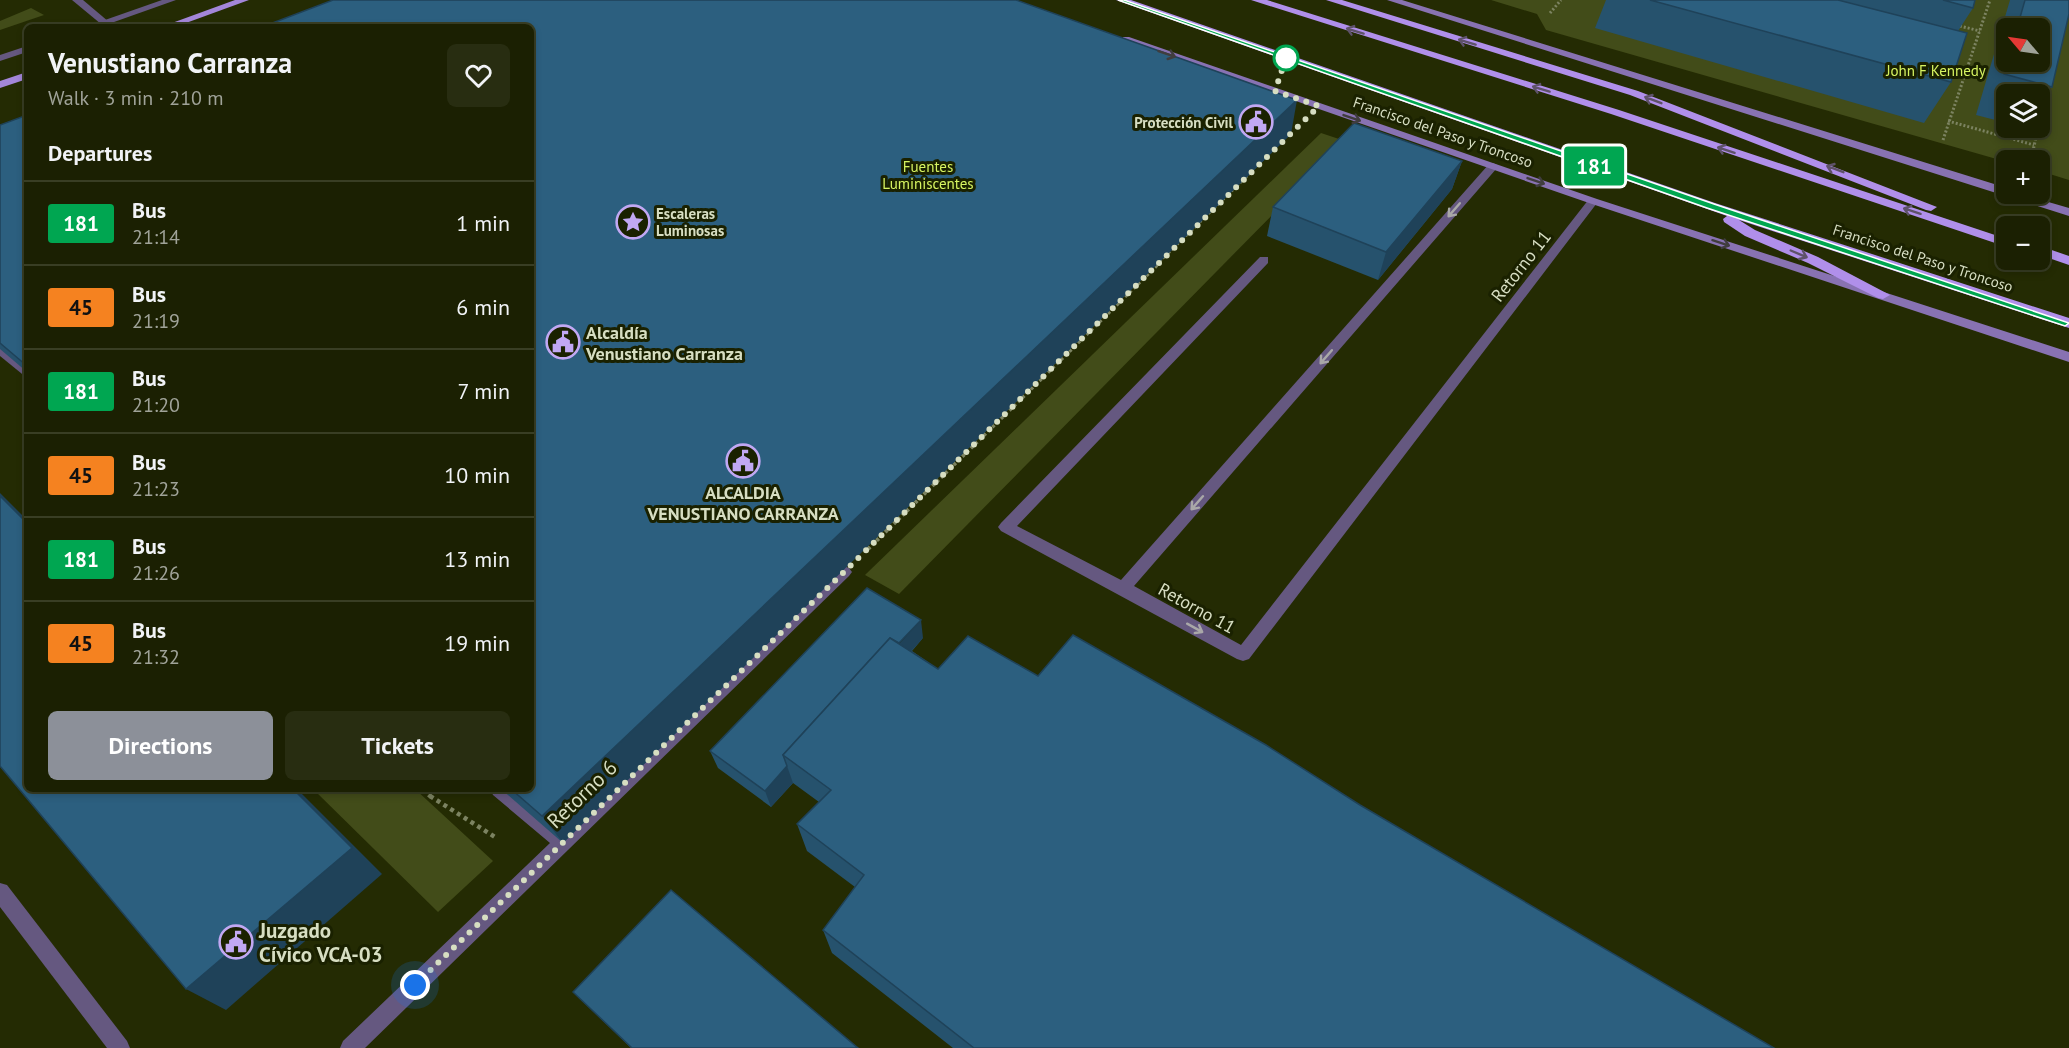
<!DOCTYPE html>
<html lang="en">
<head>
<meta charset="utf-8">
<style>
  body { margin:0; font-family:"PT Sans",sans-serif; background:#282d11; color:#f1f3f6; height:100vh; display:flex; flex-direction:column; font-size:22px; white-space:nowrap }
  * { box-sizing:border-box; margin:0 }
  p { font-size:20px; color:#a0a399 }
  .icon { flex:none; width:33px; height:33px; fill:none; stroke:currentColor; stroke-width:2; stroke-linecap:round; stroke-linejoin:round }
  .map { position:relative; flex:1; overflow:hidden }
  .drawer { position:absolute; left:24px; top:24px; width:510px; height:768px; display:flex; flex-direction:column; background:#1b2002; border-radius:9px; box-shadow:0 3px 9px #0003,0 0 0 2px #393e24 }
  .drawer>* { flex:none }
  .badge { padding:0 12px; border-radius:4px; font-size:21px; line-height:39px }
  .needle { width:39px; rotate:299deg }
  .fabs { position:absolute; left:1996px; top:18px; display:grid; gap:12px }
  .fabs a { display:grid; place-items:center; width:54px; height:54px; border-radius:9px; background:#1b2002; box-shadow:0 3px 9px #0003,0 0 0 2px #393e24; font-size:30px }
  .you { position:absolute; width:30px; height:30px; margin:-15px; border:4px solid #fff; border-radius:50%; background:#1a73e8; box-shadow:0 0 0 9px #1a73e833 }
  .map>.badge { position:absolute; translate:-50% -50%; box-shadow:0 0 0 3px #fff }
  h2 { padding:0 24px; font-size:22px; line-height:54px }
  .round { display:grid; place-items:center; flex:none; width:63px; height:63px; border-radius:9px; background:#282d11 }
  .headline { display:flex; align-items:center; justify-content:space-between; height:102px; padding:0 24px }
  h1 { font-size:28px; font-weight:700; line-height:45px }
  .button { display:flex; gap:12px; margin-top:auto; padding:12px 24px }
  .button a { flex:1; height:69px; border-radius:9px; background:#8c9099; color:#fff; font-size:24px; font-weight:700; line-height:69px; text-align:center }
  .button a+a { background:#282d11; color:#f1f3f6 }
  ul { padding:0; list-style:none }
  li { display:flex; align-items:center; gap:18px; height:84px; padding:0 24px; border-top:2px solid #393e24 }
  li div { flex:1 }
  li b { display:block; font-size:22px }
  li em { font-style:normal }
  li .badge { min-width:66px; font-weight:700; text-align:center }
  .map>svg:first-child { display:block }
  .green { fill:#424c19; fill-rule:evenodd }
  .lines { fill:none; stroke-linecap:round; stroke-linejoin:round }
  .path-far2 { stroke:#7c8361; stroke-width:3; stroke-dasharray:2 2; stroke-linecap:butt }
  .path-far1 { stroke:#7c8361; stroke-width:4; stroke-dasharray:3 3; stroke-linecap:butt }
  .path { stroke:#7c8361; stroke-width:4.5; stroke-dasharray:4 4; stroke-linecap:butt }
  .service { fill:#655880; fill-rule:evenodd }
  .tertiary { fill:#655880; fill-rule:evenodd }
  .secondary { fill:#8872b2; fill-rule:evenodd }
  .primary { fill:#a386d9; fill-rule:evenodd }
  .trunk { fill:#b08fea; fill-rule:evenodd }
  .wall { fill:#26526d; fill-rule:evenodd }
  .shaded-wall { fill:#1f4259 }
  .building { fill:#2c5f7f; stroke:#1f4259; stroke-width:1.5 }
  .oneway { stroke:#5e5269 }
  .oneway2 { stroke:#403d3e }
  .oneway3 { stroke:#a9a8a8 }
  .line { fill:#00a651; stroke:#fff; stroke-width:1.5 }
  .walk { stroke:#d7dec2; stroke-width:6; stroke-dasharray:0 10.8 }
  .stop-dot { fill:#fff; stroke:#00a651; stroke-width:3 }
  .labels { text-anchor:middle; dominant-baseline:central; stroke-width:6; stroke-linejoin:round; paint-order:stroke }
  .far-park-label { font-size:15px; fill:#d7f461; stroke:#1a2100 }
  .far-poi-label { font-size:15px; font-weight:bold; fill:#d7dec2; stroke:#1a2100; text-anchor:end }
  .far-street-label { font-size:15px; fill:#d7dec2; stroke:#1a2100 }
  .street-label { font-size:18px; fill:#d7dec2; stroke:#1a2100 }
  .poi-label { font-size:18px; font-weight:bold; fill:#d7dec2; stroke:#1a2100; text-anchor:start }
  .near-street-label { font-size:21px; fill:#d7dec2; stroke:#1a2100 }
  .near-poi-label { font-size:21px; font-weight:bold; fill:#d7dec2; stroke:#1a2100; text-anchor:start }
</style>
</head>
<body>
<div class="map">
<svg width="2069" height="1048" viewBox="0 0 2069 1048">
  <rect width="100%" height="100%" fill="#242b03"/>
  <!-- green -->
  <g class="green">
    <path d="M1491,0H2069V180L2040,171V160L2007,162L1546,30L1537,14ZM2007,28H2040V62H2007ZM2007,94H2040V128H2007Z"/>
    <polygon points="31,8 44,15 0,30 0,21"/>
    <polygon points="1321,133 1345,141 899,594 865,575"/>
    <polygon points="313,789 415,789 493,861 438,912"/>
  </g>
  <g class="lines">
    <!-- path-far2 -->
    <g class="path-far2">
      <polyline points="1550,13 1561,0"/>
      <polyline points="1956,25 1980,31"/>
      <polyline points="1952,72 1963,75"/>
      <polyline points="2040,120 2047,92"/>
      <polyline points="1948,121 2034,145"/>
      <polyline points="1943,140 1990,0"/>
      <polyline points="2031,160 2038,128"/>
      <polyline points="1157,264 1252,171"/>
    </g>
    <!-- path-far1 -->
    <polyline class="path-far1" points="868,549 1159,263"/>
    <!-- path -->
    <g class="path">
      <polyline points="423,789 430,796 439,789"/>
      <polyline points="430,796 495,837"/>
    </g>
    <!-- service -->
    <g class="service">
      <polygon points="72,0 83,0 109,22 101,24"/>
      <polygon points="1493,163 1499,166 1497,168 1134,586 1241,645 1589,199 1597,199 1597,203 1249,659 1243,661 1237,659 1001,531 998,527 1001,523 1260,257 1268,257 1268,263 1017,526 1121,580 1489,164"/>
      <polygon points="0,345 27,366 27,378 0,356"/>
      <polygon points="844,566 849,568 852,572 849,576 365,1048 340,1048 343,1041 550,843 493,795 490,789 512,789 563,831 839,568"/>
      <polygon points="0,883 7,885 127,1041 130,1048 107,1048 0,907"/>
    </g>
    <!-- tertiary -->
    <g class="tertiary">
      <polygon points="162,0 176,0 100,27 85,27"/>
      <polygon points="27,46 27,52 0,61 0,55"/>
    </g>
    <!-- secondary -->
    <g class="secondary">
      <polygon points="1387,0 1402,0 2007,188 2007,194 2021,194 2069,208 2069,216"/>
      <polygon points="1123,37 1129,37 1597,199 2069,352 2069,362 1589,203 1123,41"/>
    </g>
    <!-- primary -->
    <g class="primary">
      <polygon points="235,0 249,0 175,27 161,27"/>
      <polygon points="27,72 27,79 0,88 0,81"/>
    </g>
    <!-- trunk -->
    <g class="trunk">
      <polygon points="1116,0 1131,0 1715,203 2069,318 2069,328 1739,220 1755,230 1818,257 1890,295 1883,299 1878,298 1808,263 1745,236 1724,222 1723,219 1727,216"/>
      <polygon points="1251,0 1267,0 1619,110 2007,239 2007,247 1611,114"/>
      <polygon points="1326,0 1342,0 1638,91 1937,207 1931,211 1926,210 1630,95"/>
      <polygon points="2040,246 2069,256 2069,265 2040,255"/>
    </g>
  </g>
  <!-- wall -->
  <g class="wall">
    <polygon points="1606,0 1975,0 1973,8 1958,31 1951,82 1924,123 1595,28"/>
    <path d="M2010,0H2069L2052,87L2040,103V94H2007V123L1976,115ZM2007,28H2040V62H2007Z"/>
    <polygon points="27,115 27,372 0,349 0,125"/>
    <polygon points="1291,134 563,843 501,789 531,789"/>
    <polygon points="1462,161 1452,189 1378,280 1267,236 1273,207"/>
    <polygon points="923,638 912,651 938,669 1038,676 1360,805 1774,1048 953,1048 832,953 823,930 855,887 807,851 797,824 819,802 793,783 771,807 718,768 710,751"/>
    <polygon points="573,992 858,1048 631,1048"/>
  </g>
  <!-- shaded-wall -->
  <g class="shaded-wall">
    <polygon points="1297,100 1291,134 563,843 542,816"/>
    <polygon points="1462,161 1452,189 1378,280 1386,252"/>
    <polygon points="0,493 27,520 27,523 0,496"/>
    <polygon points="921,620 923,638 804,770 792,761"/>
    <polygon points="787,766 793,783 771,807 765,791"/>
    <polygon points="293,789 297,789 382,874 226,1010 186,989"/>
  </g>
  <!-- building -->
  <g class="building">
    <polygon points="333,0 1016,0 1297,100 542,816 511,789 531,789 531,27 262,27"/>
    <polygon points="1650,0 1838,0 1967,33 1951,82"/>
    <polygon points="1943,0 1975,0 1973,8"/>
    <polygon points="2025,0 2069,0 2069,14 2052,87 2004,74 2008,62 2040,62 2040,28 2017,28"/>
    <polygon points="27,115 27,366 0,343 0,125"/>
    <polygon points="1354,123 1462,161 1386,252 1273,207"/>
    <polygon points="0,496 27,523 27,789 293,789 352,848 186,989 0,766"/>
    <polygon points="867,588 921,620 899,643 890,638 783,755 787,766 765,791 710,751"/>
    <polygon points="1073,635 1266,745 1360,805 1774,1048 974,1048 823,930 864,875 797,824 831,790 783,755 890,638 938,669 968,636 1038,676"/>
    <polygon points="671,890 858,1048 632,1048 573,992"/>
  </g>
  <!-- one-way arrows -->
  <defs><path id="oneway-shaft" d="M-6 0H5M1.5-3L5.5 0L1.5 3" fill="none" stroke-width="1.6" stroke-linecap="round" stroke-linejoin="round" transform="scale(1.5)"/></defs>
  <g class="oneway">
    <use href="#oneway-shaft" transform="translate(1355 31) rotate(-163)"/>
    <use href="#oneway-shaft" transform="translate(1467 42) rotate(-163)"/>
    <use href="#oneway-shaft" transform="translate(1541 89) rotate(-163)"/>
    <use href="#oneway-shaft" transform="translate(1653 100) rotate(-159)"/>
    <use href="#oneway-shaft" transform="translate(1726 150) rotate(-162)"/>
    <use href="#oneway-shaft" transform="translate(1835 169) rotate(-159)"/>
    <use href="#oneway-shaft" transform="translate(1912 211) rotate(-162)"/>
    <use href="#oneway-shaft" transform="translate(1799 254) rotate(23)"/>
  </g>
  <g class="oneway2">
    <use href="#oneway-shaft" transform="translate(1167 54) rotate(19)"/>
    <use href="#oneway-shaft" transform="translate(1352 118) rotate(19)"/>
    <use href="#oneway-shaft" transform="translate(1536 181) rotate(19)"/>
    <use href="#oneway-shaft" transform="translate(1721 243) rotate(18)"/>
  </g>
  <g class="oneway3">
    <use href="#oneway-shaft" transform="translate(1454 210) rotate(131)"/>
    <use href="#oneway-shaft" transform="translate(1326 357) rotate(131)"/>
    <use href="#oneway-shaft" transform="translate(1197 503) rotate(131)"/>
    <use href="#oneway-shaft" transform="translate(1195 628) rotate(29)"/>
  </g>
  <!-- line -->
  <polygon class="line" points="1118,0 1124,0 1714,204 2069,323 2065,326 1707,208"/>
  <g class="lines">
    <!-- walk -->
    <polyline class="walk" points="415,985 844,572 1319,106 1275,91 1286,58"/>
  </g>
  <!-- icons -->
  <defs>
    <g id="civic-ring" transform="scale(1.725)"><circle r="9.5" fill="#1a2100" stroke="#c1a8f3" stroke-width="1.5"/><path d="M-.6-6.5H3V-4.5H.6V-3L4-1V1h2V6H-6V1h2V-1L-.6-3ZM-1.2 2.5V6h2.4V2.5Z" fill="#c1a8f3"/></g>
    <g id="sight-ring" transform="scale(1.725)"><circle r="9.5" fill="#1a2100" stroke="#c1a8f3" stroke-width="1.5"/><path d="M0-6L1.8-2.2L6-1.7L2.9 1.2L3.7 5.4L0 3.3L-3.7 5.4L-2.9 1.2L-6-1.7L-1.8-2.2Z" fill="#c1a8f3"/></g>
  </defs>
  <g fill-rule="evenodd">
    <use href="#civic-ring" x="1256" y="122"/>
    <use href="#sight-ring" x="633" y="222"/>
    <use href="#civic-ring" x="563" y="342"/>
    <use href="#civic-ring" x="743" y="461"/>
    <use href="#civic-ring" x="236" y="942"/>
  </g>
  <!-- markers -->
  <circle class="stop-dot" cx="1286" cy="58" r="12"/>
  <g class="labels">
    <!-- far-park labels -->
    <g class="far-park-label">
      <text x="1936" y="70">John F Kennedy</text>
      <text x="928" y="166">Fuentes<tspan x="928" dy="17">Luminiscentes</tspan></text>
    </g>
    <!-- far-poi labels -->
    <g class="far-poi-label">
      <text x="1233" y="122">Protección Civil</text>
      <text x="656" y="213" text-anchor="start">Escaleras<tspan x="656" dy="17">Luminosas</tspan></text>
    </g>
    <!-- far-street labels -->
    <g class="far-street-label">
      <text transform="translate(1443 132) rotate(19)">Francisco del Paso y Troncoso</text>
      <text transform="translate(1923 258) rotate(18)">Francisco del Paso y Troncoso</text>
    </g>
    <!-- street labels -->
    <g class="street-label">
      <text transform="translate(1521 266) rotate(-52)">Retorno 11</text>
      <text transform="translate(1197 608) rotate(29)">Retorno 11</text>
    </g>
    <!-- poi labels -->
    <g class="poi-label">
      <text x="586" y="332">Alcaldía<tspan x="586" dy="21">Venustiano Carranza</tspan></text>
      <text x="743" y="492" text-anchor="middle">ALCALDIA<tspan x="743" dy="21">VENUSTIANO CARRANZA</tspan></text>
    </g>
    <!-- near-street labels -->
    <g class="near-street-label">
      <text transform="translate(582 794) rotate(-44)">Retorno 6</text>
    </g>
    <!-- near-poi labels -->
    <g class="near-poi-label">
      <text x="259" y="930">Juzgado<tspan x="259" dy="24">Cívico VCA-03</tspan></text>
    </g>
  </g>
</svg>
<div class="fabs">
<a><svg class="needle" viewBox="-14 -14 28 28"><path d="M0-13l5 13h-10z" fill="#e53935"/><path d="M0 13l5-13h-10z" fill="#a0a399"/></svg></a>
<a><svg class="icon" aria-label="layers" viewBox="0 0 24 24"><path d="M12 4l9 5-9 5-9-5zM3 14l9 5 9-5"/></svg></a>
<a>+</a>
<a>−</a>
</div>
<div class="you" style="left:415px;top:985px"></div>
<b class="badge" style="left:1594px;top:166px;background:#00a651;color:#fff">181</b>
<section class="drawer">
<div class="headline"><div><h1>Venustiano Carranza</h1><p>Walk · 3 min · 210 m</p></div><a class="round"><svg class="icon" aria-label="heart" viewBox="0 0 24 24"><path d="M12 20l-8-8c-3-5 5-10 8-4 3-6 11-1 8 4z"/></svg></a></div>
<h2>Departures</h2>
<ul>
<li><span class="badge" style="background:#00a651;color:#fff">181</span><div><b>Bus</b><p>21:14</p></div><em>1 min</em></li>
<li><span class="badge" style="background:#f58220;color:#111">45</span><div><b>Bus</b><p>21:19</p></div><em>6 min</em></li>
<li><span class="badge" style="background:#00a651;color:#fff">181</span><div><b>Bus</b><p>21:20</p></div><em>7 min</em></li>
<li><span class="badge" style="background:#f58220;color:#111">45</span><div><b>Bus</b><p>21:23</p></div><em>10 min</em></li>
<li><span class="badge" style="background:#00a651;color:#fff">181</span><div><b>Bus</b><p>21:26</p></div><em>13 min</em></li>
<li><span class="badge" style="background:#f58220;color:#111">45</span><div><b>Bus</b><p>21:32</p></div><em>19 min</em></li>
</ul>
<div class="button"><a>Directions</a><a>Tickets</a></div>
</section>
</div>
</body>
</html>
